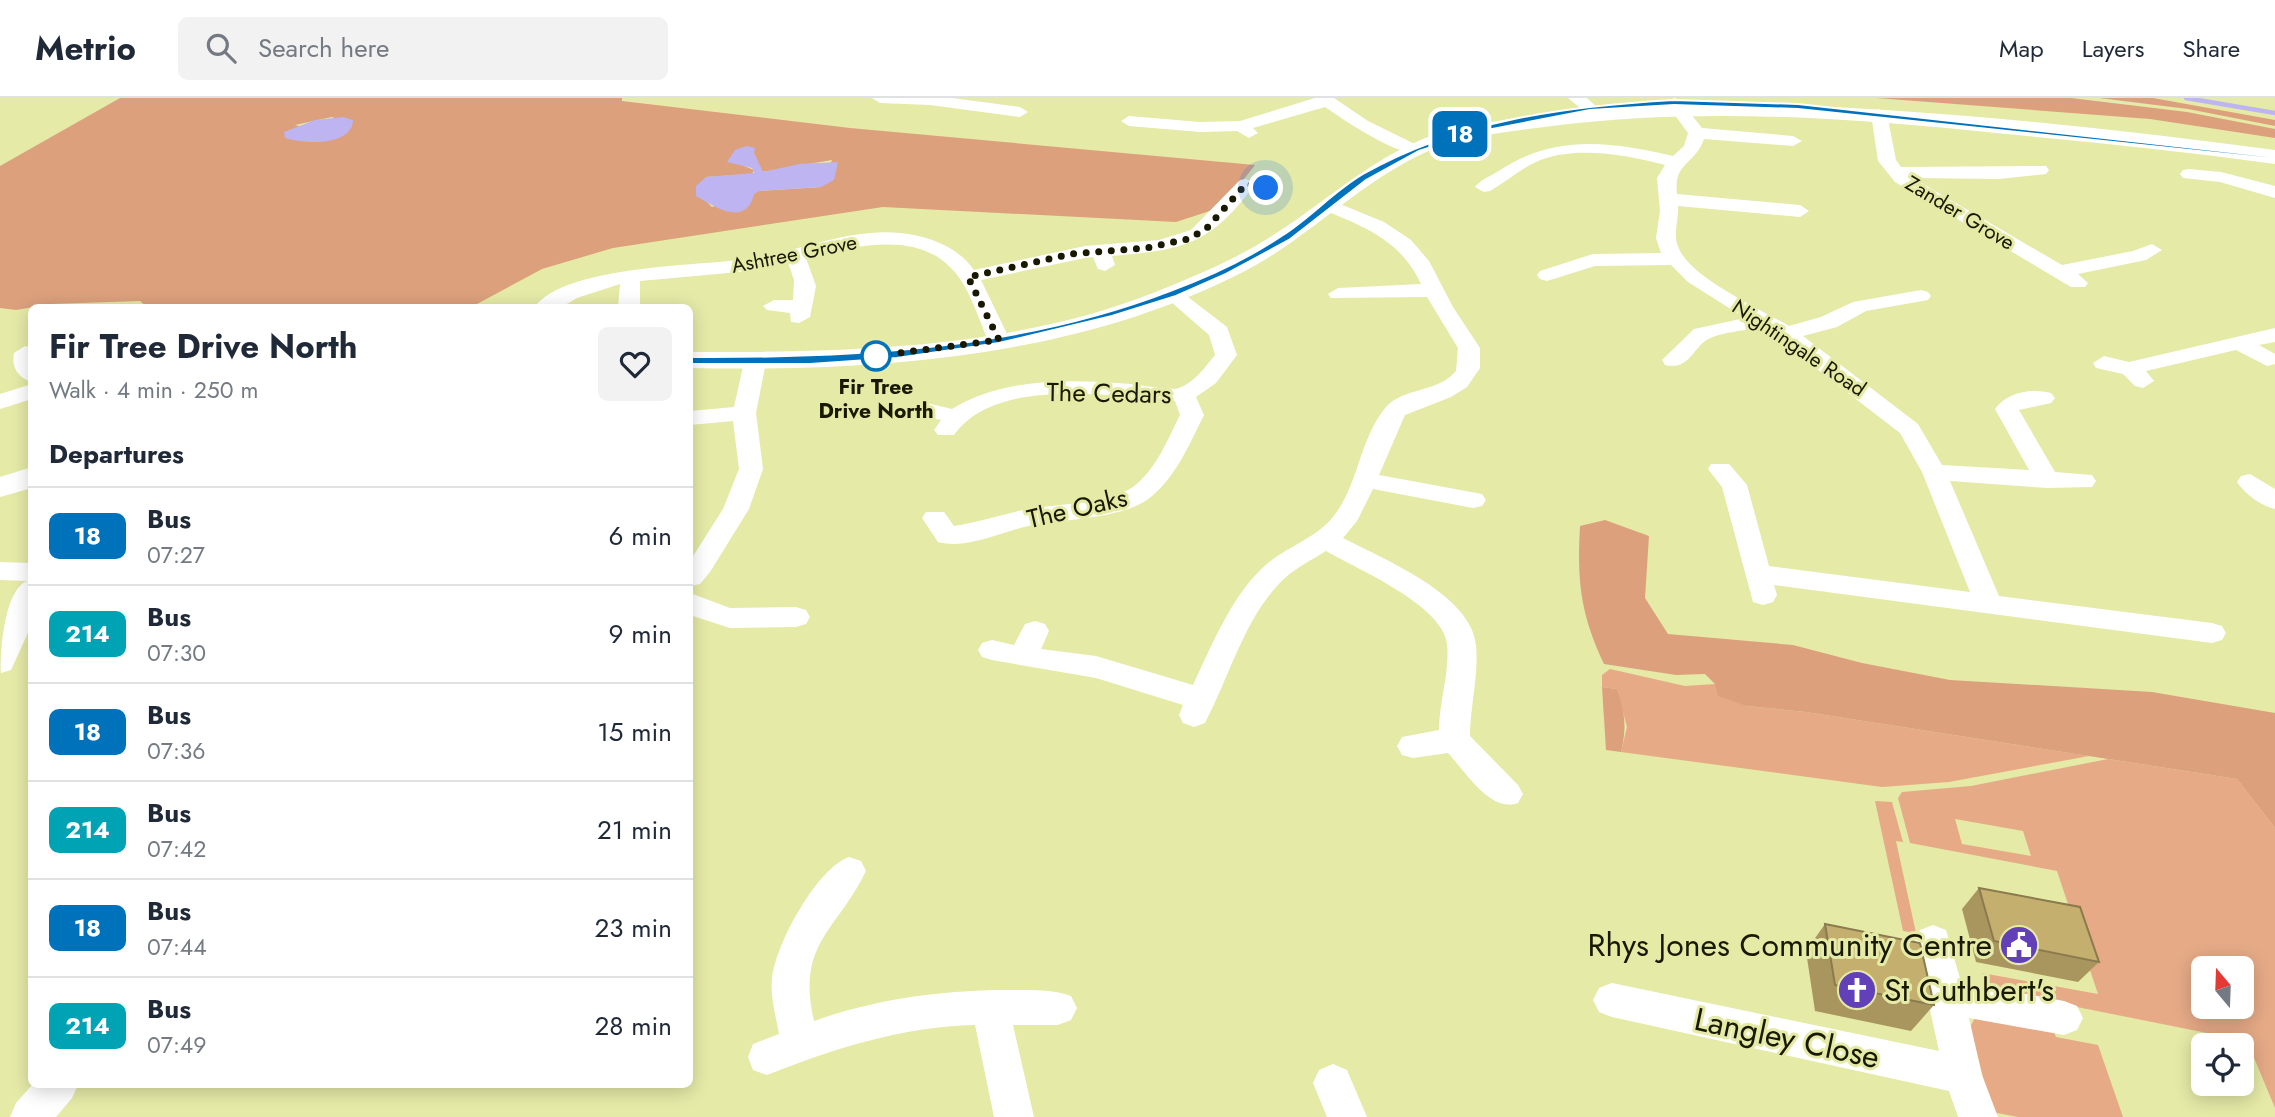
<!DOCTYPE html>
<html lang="en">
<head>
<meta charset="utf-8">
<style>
  body { margin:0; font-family:Jost,sans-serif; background:#f2f2f3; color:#1f2937; height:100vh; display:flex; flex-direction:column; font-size:26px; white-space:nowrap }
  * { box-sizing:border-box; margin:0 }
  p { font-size:23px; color:#747a83 }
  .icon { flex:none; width:38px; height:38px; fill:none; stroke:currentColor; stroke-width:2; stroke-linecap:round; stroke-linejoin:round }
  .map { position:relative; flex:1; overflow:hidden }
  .panel { position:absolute; left:28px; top:206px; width:665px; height:784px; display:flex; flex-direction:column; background:#fff; border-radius:10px; box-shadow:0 4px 18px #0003 }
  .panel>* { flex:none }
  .badge { padding:0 14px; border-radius:10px; font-size:24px; line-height:46px }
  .needle { width:46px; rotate:341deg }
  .controls { position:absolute; left:2191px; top:858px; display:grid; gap:14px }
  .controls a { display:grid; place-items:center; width:63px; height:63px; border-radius:10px; background:#fff; box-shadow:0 4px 18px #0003; font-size:35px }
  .you { position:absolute; width:35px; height:35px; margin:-18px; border:5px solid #fff; border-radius:50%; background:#1a73e8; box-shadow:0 0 0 10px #1a73e833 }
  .map>.badge { position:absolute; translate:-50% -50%; box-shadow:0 0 0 4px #fff }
  h2 { padding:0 21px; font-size:26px; line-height:63px }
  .round { display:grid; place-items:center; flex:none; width:74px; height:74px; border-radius:10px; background:#f2f2f3 }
  .headline { display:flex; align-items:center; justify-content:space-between; height:119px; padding:0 21px }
  h1 { font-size:33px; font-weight:700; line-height:52px }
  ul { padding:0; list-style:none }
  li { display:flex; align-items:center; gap:21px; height:98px; padding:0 21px; border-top:2px solid #e0e1e3 }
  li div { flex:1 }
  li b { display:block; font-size:26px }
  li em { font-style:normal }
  li .badge { min-width:77px; font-weight:700; text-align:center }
  header { display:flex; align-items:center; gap:42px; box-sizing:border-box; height:98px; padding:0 35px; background:#fff; border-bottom:2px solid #e0e1e3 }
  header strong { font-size:33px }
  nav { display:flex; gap:38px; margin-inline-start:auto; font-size:24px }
  .search { width:490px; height:63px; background:#f2f2f3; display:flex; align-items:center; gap:18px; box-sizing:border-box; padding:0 24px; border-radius:10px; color:#747a83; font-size:26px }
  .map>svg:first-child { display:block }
  .green { fill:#e6aa87; fill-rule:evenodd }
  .forest { fill:#dca07d; fill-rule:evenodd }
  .water { fill:#bdb4f1 }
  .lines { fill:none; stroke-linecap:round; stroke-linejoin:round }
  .stream { stroke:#bdb4f1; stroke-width:4.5 }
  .minor { fill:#fff; fill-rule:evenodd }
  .tertiary { fill:#fff; fill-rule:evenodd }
  .wall { fill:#a9965f }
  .building { fill:#c5af6f; stroke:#8a7a4e; stroke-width:2 }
  .line { fill:#0072bc; stroke:#fff; stroke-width:2 }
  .walk { stroke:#191901; stroke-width:7; stroke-dasharray:0 12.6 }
  .stop-dot { fill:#fff; stroke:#0072bc; stroke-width:3.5 }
  .labels { text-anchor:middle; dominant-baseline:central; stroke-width:6; stroke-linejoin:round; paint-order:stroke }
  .far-street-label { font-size:21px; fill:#191901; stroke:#e5eaa7 }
  .far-stop-label { font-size:21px; font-weight:bold; fill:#191901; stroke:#e5eaa7 }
  .street-label { font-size:26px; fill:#191901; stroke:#e5eaa7 }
  .near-poi-label { font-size:32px; fill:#191901; stroke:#e5eaa7; text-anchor:end }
  .near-street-label { font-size:32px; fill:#191901; stroke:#e5eaa7 }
</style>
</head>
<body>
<header>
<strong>Metrio</strong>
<div class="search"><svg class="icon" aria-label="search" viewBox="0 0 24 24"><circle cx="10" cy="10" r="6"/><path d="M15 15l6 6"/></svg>Search here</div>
<nav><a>Map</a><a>Layers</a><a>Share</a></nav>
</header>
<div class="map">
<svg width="2275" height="1019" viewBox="0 0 2275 1019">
  <rect width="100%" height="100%" fill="#e5eaa7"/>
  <!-- green -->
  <g class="green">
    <polygon points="1610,571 1685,588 1715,586 1747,608 1806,614 2089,658 1949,684 1882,689 1621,654 1627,629 1617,591 1602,589 1602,577"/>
    <path d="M2108,661L2237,681L2275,730V1010L2247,943L1987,891L1982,875L2098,896L2057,773L1910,745L1898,700L1902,694L1971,688ZM1955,721L2023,733L2031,758L1962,746ZM2203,870H2242V908H2203Z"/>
    <polygon points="1875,703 1892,704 1903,744 1896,743 1916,835 1903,833"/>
    <polygon points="1976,918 2051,926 2056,939 2098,947 2123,1019 2018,1019 1992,1014 1970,929"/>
  </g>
  <!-- forest -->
  <g class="forest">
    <path d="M120,0H622V3L850,30L1255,67L1222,109L1176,124L883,109L613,150L542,171L477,206L458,210H148L140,203L52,206L16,212L0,210V68ZM332,19L352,28L343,38L295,27ZM754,55L762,74L832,62L821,89L759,93L712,109L707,104L706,79L752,76L754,72L744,68Z"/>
    <polygon points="1876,0 2071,0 2187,14 2275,31 2275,40 2150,21"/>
    <polygon points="2099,0 2153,0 2275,22 2275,28 2188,11"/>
    <path d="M1605,422L1649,438L1645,500L1668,536L1793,547L1862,565L1950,582L2152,594L2275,615V730L2237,681L1806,614L1747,608L1718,598L1715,586L1705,576L1676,577L1604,566C1580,515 1577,482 1580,428Z"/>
    <path d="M1602,589L1617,591C1625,614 1627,630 1621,654L1606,652Z"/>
  </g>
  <!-- water -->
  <g class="water">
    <path d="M343,19L353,22C352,49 303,46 285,40L284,34L315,22Z"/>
    <path d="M747,48L755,50L754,55L763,74L799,66L838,64L834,82L821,89L759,93L754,96C746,130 715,109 696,98V88L706,79L754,75L752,70L727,64L735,52Z"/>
  </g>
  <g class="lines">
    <!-- stream -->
    <polyline class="stream" points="2186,0 2275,15"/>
    <!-- minor -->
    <g class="minor">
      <polygon points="872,0 952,0 1020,9 1028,14 1020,19 930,7 880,5"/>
      <path d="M1315,0H1334L1368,23L1425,51L1422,55C1399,60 1344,22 1325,9L1253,30L1258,35L1249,40L1237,33L1200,34L1129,28L1121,23L1129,18L1200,24L1240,23Z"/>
      <polygon points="1568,0 1587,0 1598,10 1596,13 1584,13"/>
      <path d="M1674,0L1680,2L1702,30L1793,38L1802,43L1793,48L1704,41C1695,67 1673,64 1677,96L1800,107L1809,113L1800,119L1678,108C1679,122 1672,137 1679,151C1693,181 1760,211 1789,228L1821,219L1853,204L1921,192L1928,194L1931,198L1928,202L1866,213L1837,229L1803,238L1918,326L1942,367L2029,372L1995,311C2007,294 2032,290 2051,295L2055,300L2051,305L2019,312L2055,374L2092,377L2096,383L2092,389L2047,390L1950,383L1999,498L2212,525L2222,528L2226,535L2222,542L2212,545L1774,487L1777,497L1773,504L1763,507L1753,504L1722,389L1708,371L1711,366H1729L1747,387L1769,468L1970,494L1922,374L1900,335L1778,241L1760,229C1745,233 1718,234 1705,243C1691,254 1688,272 1665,267L1662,262L1694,231L1745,220L1688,184L1671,167L1595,168L1547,183L1540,181L1537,177L1540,173L1593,156L1661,155L1656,140L1660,113L1657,80L1665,67C1627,57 1574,47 1536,64C1520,71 1506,84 1490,93L1484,94L1475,89C1480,82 1489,79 1497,74C1553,36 1609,43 1673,58L1684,48L1688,35L1666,5Z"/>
      <polygon points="1879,11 1887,16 1896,62 1901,69 2046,68 2049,72 2046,76 1999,81 1913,80 2062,167 2133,153 2152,146 2162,152 2146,162 2078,176 2088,185 2085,189 2071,189 1895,84 1878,63 1871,16"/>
      <polygon points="2189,71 2221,74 2275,88 2275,100 2220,84 2183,80 2180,76 2183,72"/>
      <path d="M1246,81L1255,86C1211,147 1183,152 1112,158L1115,167L1105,173L1098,171L1093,159L1085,160L981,182L1010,242L999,249C987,246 985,235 981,225C973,205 965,183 950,169C914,132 850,149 806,160L816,188L810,219L799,225L791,224L790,215L767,212L763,208L774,202H793L794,182L788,164L750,173L640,183V210H618L620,186L577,200L560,210H534C564,167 699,168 748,161C799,154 848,130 900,135C928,138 957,148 974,172L1085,148L1159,142L1191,132L1240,82Z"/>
      <path d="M1328,101L1384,124L1411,142L1429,163L1453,209L1480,250V270L1467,289L1451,299L1405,317L1379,377L1482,396L1486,402L1482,408L1473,410L1373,391L1357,423L1343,440C1383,461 1471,496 1476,547C1479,577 1470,608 1470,638L1518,687L1523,696L1518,705C1490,715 1466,674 1448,655L1413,660L1402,657L1397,648L1402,639L1439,632C1439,604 1450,574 1447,546C1443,507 1357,471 1326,453C1312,462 1297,469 1285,480C1245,517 1230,578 1205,625L1194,629L1183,625L1179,617L1183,607L1096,580L992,562L982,559L978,552L982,545L992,542L1014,547L1025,526L1035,523L1045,526L1049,533L1041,551L1096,558L1193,587C1212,547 1233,494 1268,465C1289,448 1316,440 1333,419C1359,387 1359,341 1386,309C1404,289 1438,295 1456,273L1458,250L1427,199L1331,200L1328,196L1338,190L1421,186C1401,142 1363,128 1321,111L1319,107Z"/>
      <path d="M1172,190L1179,192L1227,229L1237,257L1216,285L1196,299L1204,317C1190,345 1177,377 1152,398C1126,421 1065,421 1032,427C1003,433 968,452 938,444L922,420L926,414H944L954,428C979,424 1003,416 1028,411C1057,406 1108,406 1133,389C1156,372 1168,341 1180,317L1175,303C1113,298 995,278 954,337H938L934,332L941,322L919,317L915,312L919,307L927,305L952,311C1005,279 1070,281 1131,286C1144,287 1167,293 1179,290C1194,285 1206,268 1215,257L1209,237L1162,196Z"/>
      <polygon points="2275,230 2275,244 2259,247 2275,256 2275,266 2267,268 2236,252 2146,273 2154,283 2143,290 2135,288 2123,276 2096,270 2093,265 2104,258 2129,264"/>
      <path d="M25,248L32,250V284C18,280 11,269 14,255Z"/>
      <polygon points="755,257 766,264 756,315 763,371 749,411 710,474 700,486 690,488 690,463 723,411 739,371 733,323 690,327 690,313 734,309 744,264"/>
      <polygon points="32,286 32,301 0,311 0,296"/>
      <path d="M2250,376L2275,391V411C2261,408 2245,396 2237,384L2241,378Z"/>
      <path d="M0,464L32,465V526L11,572L1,575C0,555 4,492 27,483L0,482Z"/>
      <polygon points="690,495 730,510 796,509 806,512 810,519 806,526 796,529 730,530 690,517"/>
      <path d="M849,759L861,763L866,773C837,833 796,845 814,923C879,900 944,892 1012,892C1032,892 1052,891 1071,898L1077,910L1071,922L1058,927H1013L1034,1019H994L975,927C901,929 836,950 767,977L753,972L748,959L753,946L779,936C776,918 770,899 772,881C775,847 817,770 849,759Z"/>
      <polygon points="1933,827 1946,832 1961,884 2064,903 2077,908 2083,920 2077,932 2064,937 1969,920 1982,977 1998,1019 1958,1019 1949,993 1612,919 1599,914 1593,902 1599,890 1612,885 1939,953 1915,843 1920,832"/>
      <polygon points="1333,966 1347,972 1367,1019 1327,1019 1313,985 1319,972"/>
      <polygon points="32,987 78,987 72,1000 56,1019 10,1019 16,1005"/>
    </g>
    <!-- tertiary -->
    <g class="tertiary">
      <path d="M1712,5C1900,8 2089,27 2275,52V66C2182,53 2089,44 1996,35C1849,20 1700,9 1552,28C1520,32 1486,36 1454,44C1378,65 1315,137 1245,173C1076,260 876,274 690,270V254C844,254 1008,252 1153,195C1195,178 1237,161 1275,136C1322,106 1363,68 1414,45C1439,33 1466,29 1492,24C1565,10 1639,7 1712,5Z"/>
      <polygon points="32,369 32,390 0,399 0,379"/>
    </g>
  </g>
  <!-- wall -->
  <g class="wall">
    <polygon points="1979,790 2099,864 2078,884 1976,864 1962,811"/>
    <polygon points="1825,826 1934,907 1911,933 1815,913 1806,853"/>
  </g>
  <!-- building -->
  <g class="building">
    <polygon points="1979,790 2080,809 2099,864 1994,843"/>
    <polygon points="1825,826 1920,845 1934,907 1835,887"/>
  </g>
  <!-- line -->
  <path class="line" d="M1674,2L1798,6L2275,59V61L1798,11L1674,7L1590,12L1482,33L1419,53L1366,82L1289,142L1226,176L1176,198L1112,218L999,245L897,260L810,266H690L684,263L690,259C851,260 1017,252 1170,193C1208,179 1249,160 1283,137C1311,119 1334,93 1363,76C1458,22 1567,8 1674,2Z"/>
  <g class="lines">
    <!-- walk -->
    <polyline class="walk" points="876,258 999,242 968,179 1071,156 1146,150 1188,141 1206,131 1246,86 1266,90"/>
  </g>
  <!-- icons -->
  <defs>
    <g id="civic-disc" transform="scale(2.0125)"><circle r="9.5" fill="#6240b8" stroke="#e5eaa7"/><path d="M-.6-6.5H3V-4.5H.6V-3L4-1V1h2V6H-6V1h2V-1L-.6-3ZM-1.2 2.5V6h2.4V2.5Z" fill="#fff"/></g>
    <g id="church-disc" transform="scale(2.0125)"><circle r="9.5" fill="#6240b8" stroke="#e5eaa7"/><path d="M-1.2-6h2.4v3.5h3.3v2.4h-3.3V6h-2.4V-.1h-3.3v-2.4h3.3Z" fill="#fff"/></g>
  </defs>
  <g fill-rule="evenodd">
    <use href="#civic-disc" x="2019" y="847"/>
    <use href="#church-disc" x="1857" y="892"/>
  </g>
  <!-- markers -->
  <circle class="stop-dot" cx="876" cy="258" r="14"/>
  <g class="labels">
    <!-- far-street labels -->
    <g class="far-street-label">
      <text transform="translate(1960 115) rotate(31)">Zander Grove</text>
      <text transform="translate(794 156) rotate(-11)">Ashtree Grove</text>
      <text transform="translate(1799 250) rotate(34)">Nightingale Road</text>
    </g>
    <!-- far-stop labels -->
    <g class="far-stop-label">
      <text x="876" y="289">Fir Tree<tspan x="876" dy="24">Drive North</tspan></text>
    </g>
    <!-- street labels -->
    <g class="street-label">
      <text transform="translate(1109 295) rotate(1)">The Cedars</text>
      <text transform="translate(1077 410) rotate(-13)">The Oaks</text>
    </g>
    <!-- near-poi labels -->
    <g class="near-poi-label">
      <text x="1992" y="847">Rhys Jones Community Centre</text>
      <text x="1884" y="892" text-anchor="start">St Cuthbert's</text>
    </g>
    <!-- near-street labels -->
    <g class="near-street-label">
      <text transform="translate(1787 940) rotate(12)">Langley Close</text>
    </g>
  </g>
</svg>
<div class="controls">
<a><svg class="needle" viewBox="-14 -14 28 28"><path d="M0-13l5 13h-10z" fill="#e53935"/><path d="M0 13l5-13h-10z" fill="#747a83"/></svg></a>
<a><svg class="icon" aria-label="locate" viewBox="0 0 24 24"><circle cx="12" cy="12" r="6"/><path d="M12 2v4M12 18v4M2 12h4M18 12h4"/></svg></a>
</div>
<div class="you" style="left:1266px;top:90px"></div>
<b class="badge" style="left:1460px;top:36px;background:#0072bc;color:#fff">18</b>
<section class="panel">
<div class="headline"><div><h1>Fir Tree Drive North</h1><p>Walk · 4 min · 250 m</p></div><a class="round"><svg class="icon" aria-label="heart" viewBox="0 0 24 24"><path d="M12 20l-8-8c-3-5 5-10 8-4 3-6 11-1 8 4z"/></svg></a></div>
<h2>Departures</h2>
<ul>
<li><span class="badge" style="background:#0072bc;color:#fff">18</span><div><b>Bus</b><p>07:27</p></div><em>6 min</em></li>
<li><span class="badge" style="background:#00a3b4;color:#fff">214</span><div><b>Bus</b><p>07:30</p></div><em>9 min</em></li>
<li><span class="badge" style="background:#0072bc;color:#fff">18</span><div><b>Bus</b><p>07:36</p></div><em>15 min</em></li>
<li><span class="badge" style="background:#00a3b4;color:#fff">214</span><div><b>Bus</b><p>07:42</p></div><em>21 min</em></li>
<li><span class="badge" style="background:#0072bc;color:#fff">18</span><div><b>Bus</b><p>07:44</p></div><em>23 min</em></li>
<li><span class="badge" style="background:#00a3b4;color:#fff">214</span><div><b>Bus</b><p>07:49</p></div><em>28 min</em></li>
</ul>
</section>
</div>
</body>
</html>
